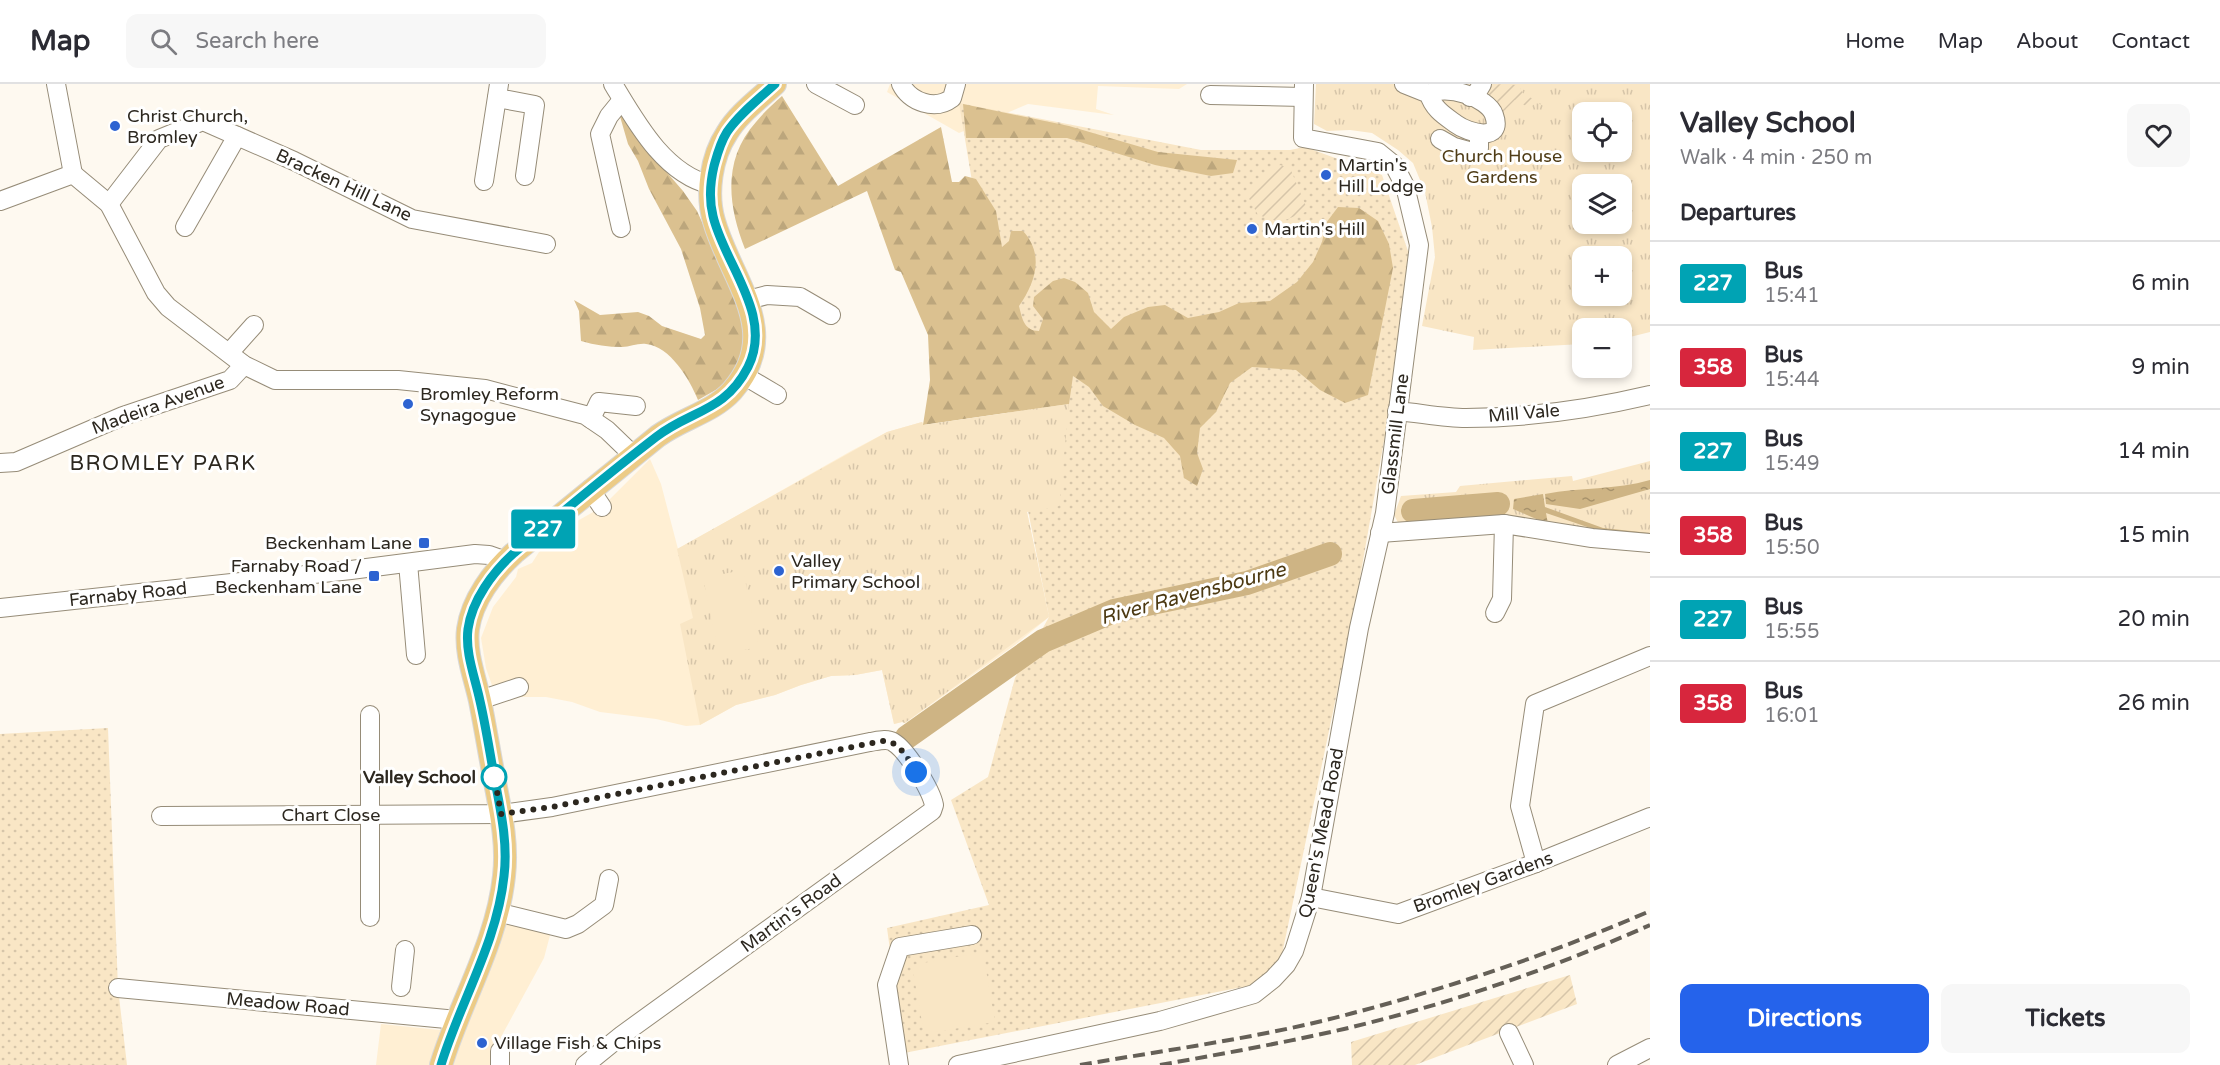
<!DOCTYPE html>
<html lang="en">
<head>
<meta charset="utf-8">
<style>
  body { margin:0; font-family:"Varela Round",sans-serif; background:#f7f7f7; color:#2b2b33; height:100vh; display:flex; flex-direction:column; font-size:22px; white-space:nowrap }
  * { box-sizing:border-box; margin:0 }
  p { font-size:20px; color:#7c7c81 }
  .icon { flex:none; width:33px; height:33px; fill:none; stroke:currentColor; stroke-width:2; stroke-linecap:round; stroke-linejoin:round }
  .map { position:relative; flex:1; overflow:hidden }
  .details { display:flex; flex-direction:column; background:#fff; width:570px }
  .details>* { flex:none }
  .badge { padding:0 12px; border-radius:4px; font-size:21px; line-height:39px }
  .fabs { position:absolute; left:1572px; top:18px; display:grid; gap:12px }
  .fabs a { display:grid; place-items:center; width:60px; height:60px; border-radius:12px; background:#fff; box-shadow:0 3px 9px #0003; font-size:30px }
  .you { position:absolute; width:30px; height:30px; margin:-15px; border:4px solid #fff; border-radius:50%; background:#1a73e8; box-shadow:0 0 0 9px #1a73e833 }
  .map>.badge { position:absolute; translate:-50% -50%; box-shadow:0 0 0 3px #fff }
  h2 { padding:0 30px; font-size:22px; line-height:54px }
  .round { display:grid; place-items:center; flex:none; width:63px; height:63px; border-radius:12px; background:#f7f7f7 }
  .summary { display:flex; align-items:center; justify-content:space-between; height:102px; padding:0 30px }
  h1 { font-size:28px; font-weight:800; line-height:45px }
  .primary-button { display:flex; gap:12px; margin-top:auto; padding:12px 30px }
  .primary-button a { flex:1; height:69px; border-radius:12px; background:#2563eb; color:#fff; font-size:24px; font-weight:800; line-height:69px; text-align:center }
  .primary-button a+a { background:#f7f7f7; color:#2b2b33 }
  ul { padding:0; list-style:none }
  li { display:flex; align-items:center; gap:18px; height:84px; padding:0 30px; border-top:2px solid #e1e1e2 }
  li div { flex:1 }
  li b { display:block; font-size:22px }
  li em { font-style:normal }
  li .badge { min-width:66px; font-weight:700; text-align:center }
  header { display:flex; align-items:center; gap:36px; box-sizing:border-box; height:84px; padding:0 30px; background:#fff; border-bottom:2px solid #e1e1e2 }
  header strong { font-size:28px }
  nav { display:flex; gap:33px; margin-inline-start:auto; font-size:21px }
  .search { width:420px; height:54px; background:#f7f7f7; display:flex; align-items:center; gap:15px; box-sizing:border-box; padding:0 21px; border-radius:12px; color:#7c7c81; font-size:22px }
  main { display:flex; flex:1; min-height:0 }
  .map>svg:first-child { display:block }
  .built { fill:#ffefd3 }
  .grass { fill:url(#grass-dots) }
  .forest { fill:url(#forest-firs) }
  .park { fill:url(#park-tufts); fill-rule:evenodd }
  .garden { fill:url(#garden-furrows) }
  .pitch { fill:#f9e6c5 }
  .water { fill:url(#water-ripples) }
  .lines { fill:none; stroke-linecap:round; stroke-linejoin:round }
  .river { stroke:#ceb484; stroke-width:24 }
  .minor-casing { stroke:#968c78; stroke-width:20 }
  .major-casing { stroke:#d9d8d7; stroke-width:24 }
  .minor { stroke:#fff; stroke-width:18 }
  .major { stroke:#eccb86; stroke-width:22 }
  .rail { stroke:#656057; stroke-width:4; stroke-dasharray:12 6; stroke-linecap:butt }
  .line-casing { stroke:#fff; stroke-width:14 }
  .line { stroke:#00a3b4; stroke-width:9 }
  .walk { stroke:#2c271f; stroke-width:6; stroke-dasharray:0 10.8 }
  .poi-dot { fill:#2d63d1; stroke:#fff; stroke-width:2 }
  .stop-dot { fill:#fff; stroke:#00a3b4; stroke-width:3 }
  .labels { text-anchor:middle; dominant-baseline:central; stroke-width:6; stroke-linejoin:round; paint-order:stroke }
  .poi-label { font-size:18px; fill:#2c271f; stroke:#fff; text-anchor:start }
  .park-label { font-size:18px; fill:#4f3c16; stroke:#fff }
  .street-label { font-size:18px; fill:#2c271f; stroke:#fff }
  .stop-label { font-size:18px; font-weight:bold; fill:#2c271f; stroke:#fff; text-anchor:end }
  .water-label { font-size:20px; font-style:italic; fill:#4c3912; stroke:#fff }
  .quarter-label { font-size:21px; letter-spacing:1.5px; fill:#2c271f; stroke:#fff }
</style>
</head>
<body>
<header>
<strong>Map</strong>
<div class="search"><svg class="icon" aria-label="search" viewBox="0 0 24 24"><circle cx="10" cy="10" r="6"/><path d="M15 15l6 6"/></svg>Search here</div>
<nav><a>Home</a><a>Map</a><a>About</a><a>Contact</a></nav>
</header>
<main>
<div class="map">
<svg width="1650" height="981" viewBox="0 0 1650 981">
  <defs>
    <pattern id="grass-dots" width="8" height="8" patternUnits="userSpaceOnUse" patternTransform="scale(1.5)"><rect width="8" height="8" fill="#f9e6c5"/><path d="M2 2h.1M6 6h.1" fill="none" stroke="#d6c5a9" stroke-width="1.8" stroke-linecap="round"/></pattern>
    <pattern id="forest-firs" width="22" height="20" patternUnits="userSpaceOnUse" patternTransform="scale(1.5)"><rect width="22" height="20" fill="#dbc190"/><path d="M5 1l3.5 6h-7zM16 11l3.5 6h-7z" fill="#bca67c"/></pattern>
    <pattern id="park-tufts" width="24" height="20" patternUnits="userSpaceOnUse" patternTransform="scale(1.5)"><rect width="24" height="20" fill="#f9e6c5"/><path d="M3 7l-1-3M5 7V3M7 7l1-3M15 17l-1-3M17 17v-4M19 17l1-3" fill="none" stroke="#d6c5a9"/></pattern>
    <pattern id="garden-furrows" width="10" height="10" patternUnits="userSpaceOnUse" patternTransform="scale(1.5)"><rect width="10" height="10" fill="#f9e6c5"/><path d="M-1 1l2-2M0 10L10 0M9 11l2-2" fill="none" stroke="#d6c5a9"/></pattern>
    <pattern id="water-ripples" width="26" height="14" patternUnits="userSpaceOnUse" patternTransform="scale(1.5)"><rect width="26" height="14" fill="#ceb484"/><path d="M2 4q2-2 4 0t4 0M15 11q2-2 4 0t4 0" fill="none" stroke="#a7926b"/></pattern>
  </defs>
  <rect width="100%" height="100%" fill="#fef9f0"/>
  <!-- built -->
  <g class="built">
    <polygon points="890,0 1187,0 1179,5 1098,2 1096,25 1114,31 1028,20 959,49 887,8"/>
    <polygon points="922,338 1027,428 1049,533 1015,561 905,639 902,638 894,640 882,586 855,591 831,592 801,601 775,611 736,621 700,641 686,642 656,635 600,628 572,618 546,613 496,613 486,584 481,554 493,523 516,493 518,485 532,479 539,468 572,440 602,423 650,375 661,400 678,465 851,367 887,348"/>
    <polygon points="487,828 553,840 544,874 501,953 501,981 376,981 381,940 440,946 465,893"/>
  </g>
  <!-- grass -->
  <g class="grass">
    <polygon points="959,19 1201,66 1290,66 1305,63 1382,91 1409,170 1385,351 1354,528 1281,875 1253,901 904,969 887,844 989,821 951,716 988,693 1015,594 1049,533 1009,330 1004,290"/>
    <polygon points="108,644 118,904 127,981 0,981 0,650"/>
  </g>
  <!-- forest -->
  <g class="forest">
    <path d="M782,12L838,102L941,43L952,98H959L965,92L976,95L996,127L1002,163L1009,157L1011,147H1023C1045,171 1035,199 1019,222C1022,234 1024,247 1039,247L1043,235L1033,222L1034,213L1053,197L1064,194L1075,198L1088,209L1094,228L1111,245L1124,233L1148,223L1165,221L1188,234L1219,228L1239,219L1270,217L1297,198L1313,178L1322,158L1326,139L1338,123L1359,124L1378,137L1389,160L1393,184L1368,311L1345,319L1320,306L1296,286L1252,283L1230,299L1216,328L1200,344L1197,369L1203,385L1197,402L1184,394L1180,372L1164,354L1135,341L1103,322L1089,303L1073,292L1069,320L923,341L930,296L928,251L901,188L895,186L867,107L745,165C728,122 722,76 756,38C764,28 773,20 782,12Z"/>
    <polygon points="963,20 1069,42 1158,68 1237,76 1233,89 1211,92 1155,81 1067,54 966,54"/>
    <path d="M619,29L650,69L683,107L697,127L747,237L745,273L721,303L698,316C690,296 670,262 646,260C638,259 630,263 622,263C608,263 595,261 581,257L579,227L574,216L600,231L638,228L649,232L662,242L701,255L705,251L700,224L681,165L649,105L638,77L628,60Z"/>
  </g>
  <!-- park -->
  <g class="park">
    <path d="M1316,0H1650V248L1622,255V244H1582V260L1473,266L1474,253L1422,242L1435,173L1432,143L1425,108L1413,79L1398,66L1372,49L1350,46L1327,47L1314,40ZM1582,28H1622V68H1582ZM1582,100H1622V140H1582ZM1582,172H1622V212H1582Z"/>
    <polygon points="1069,320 1059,422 1027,428 1049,533 905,639 902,638 894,640 882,586 855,591 831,592 801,601 775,611 736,621 700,641 680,540 693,534 677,465 887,348 922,338 923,341"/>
    <polygon points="1650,377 1650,455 1401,444 1394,431 1401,412 1456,408 1460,402 1572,392 1573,397"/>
  </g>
  <!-- garden -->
  <g class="garden">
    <polygon points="1489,0 1518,1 1523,9 1546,23 1535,18 1528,28 1526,22 1515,16 1501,30 1479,8"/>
    <polygon points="1280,81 1290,84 1308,127 1280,138 1258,131 1245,107"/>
    <polygon points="1570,891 1577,920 1415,981 1352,981 1351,958"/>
  </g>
  <!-- pitch -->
  <g class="pitch">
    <polygon points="743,486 759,563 719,571 703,494"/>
    <polygon points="983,868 995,938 924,950 912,881"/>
  </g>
  <!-- water -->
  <g class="water">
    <path d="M1650,396V405L1580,425L1546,420L1545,410C1580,403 1616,406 1650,396Z"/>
    <polygon points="1543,410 1545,423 1603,444 1650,449 1650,455 1611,451 1546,429 1548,440 1513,425 1514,415"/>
  </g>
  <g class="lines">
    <!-- river -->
    <g class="river">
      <polyline points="1413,427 1498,420"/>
      <polyline points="907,653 1043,557 1114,527 1247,499 1330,470"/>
    </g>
    <!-- minor casing -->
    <g class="minor-casing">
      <g id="minor">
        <polyline points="56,0 73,90"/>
        <path d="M613,0C636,38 664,90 711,101"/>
        <polyline points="816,0 855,21"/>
        <path d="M901,0C910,18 935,27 952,14L956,0"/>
        <path d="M1404,0L1429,10C1445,0 1488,13 1494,31C1504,59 1468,49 1456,40C1445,32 1433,25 1429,10"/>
        <polyline points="1210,11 1303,13"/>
        <polyline points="1470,13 1476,10 1482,0"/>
        <polyline points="497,14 535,21 525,92"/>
        <polyline points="1440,55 1454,63 1472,68 1479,64 1479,50"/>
        <polyline points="484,97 499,0"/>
        <polyline points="0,117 73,90 109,120 156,209 168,223 244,281 275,296 398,296 485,305 585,331 607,346 633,371"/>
        <polyline points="109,120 159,55 203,37 294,77 412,135 546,160"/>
        <polyline points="185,143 237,52"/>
        <polyline points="621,144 600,50 609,32 622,16"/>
        <polyline points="748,216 767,211 800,213 831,231"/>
        <polyline points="229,269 254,241"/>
        <polyline points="743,291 777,311"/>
        <path d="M1397,327C1420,329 1444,334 1466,334C1527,334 1591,325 1650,311"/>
        <polyline points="591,335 599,318 636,322"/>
        <polyline points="0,379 16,378 123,332 230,296 244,281"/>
        <polyline points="590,405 602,423"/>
        <polyline points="1380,449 1504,440 1592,454 1650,459"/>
        <polyline points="408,479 416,571"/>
        <polyline points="0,524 351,486 475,470 489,471 506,477"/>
        <polyline points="1495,529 1502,515 1504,440"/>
        <polyline points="480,616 519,603"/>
        <polyline points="370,631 370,833"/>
        <path d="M161,732L501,730L552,723L870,658C877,657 887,654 893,658C907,666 931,706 934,721L932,727L622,951L585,981"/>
        <polyline points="1536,779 1520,722 1535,620 1650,572"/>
        <polyline points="1311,813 1398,830 1536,779 1650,733"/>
        <polyline points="497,828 566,845 578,840 604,821 609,795"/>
        <polyline points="401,903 405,866"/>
        <polyline points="118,904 457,936"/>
        <polyline points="1509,949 1524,981"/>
        <polyline points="500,967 500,981"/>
        <polyline points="899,981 887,901 900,863 972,851"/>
        <polyline points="958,981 1160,937 1254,910 1273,895 1286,881 1294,867 1311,813 1359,544 1385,429 1419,161 1405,102 1394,81 1378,68 1303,54 1304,0"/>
        <polyline points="1617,981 1650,964"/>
      </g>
    </g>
    <!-- major casing -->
    <g class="major-casing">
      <path id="major" d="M441,981C460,918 497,859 504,792C508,758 500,725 494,693C489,667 485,642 480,617C475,594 465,569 468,545C472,516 493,488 514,469L658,352C681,335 713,328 732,307C784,248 731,197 714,137C706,110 711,73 727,49C738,30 759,15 775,0"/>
    </g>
    <!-- minor -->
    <use href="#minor" class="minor"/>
    <!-- major -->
    <use href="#major" class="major"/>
    <!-- rail -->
    <g class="rail">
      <path d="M1080,981C1160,967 1243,956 1322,937C1434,909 1544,873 1650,827"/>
      <path d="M1160,981C1221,970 1283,959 1344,945C1449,920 1551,885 1650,841"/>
    </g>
  </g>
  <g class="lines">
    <!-- line casing -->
    <g class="line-casing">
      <path id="line" d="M441,981C460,918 497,859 504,792C508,760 501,728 495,697C490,670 486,643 480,617C475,593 465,569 468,545C472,516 493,488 514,469C561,429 608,390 656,353C691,326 725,328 748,283C774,231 724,180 713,132C709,116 710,99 714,82C717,71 720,59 727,48C739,30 759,15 775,0"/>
    </g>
    <!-- line -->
    <use href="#line" class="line"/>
    <!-- walk -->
    <path class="walk" d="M494,693L493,685L501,730L552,723L882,657C899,656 908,675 916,688"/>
  </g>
  <!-- markers -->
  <g class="poi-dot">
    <circle cx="115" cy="42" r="6"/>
    <circle cx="1326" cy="91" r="6"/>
    <circle cx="1252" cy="145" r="6"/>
    <circle cx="408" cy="320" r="6"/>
    <rect x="418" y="453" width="12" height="12" rx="3"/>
    <circle cx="779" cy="487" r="6"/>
    <rect x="368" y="486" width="12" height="12" rx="3"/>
    <circle cx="482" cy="959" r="6"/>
  </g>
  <circle class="stop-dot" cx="494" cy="693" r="12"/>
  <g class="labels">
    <!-- poi labels -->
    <g class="poi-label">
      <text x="127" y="32">Christ Church,<tspan x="127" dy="21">Bromley</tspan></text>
      <text x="1338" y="81">Martin's<tspan x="1338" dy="21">Hill Lodge</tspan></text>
      <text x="1264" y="145">Martin's Hill</text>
      <text x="420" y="310">Bromley Reform<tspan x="420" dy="21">Synagogue</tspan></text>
      <text x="412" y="459" text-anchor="end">Beckenham Lane</text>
      <text x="791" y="477">Valley<tspan x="791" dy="21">Primary School</tspan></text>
      <text x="362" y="482" text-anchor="end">Farnaby Road /<tspan x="362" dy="21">Beckenham Lane</tspan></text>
      <text x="494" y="959">Village Fish &amp; Chips</text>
    </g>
    <!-- park labels -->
    <g class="park-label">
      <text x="1502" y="72">Church House<tspan x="1502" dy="21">Gardens</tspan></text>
    </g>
    <!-- street labels -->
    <g class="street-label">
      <text transform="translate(344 101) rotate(25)">Bracken Hill Lane</text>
      <text transform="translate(158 321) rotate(-20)">Madeira Avenue</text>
      <text transform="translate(1524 329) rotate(-5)">Mill Vale</text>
      <text transform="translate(1395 350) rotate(-83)">Glassmill Lane</text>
      <text transform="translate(128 510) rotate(-6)">Farnaby Road</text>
      <text x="331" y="731">Chart Close</text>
      <text transform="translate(1321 749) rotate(-79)">Queen's Mead Road</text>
      <text transform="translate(1483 798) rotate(-20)">Bromley Gardens</text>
      <text transform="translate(791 829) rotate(-36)">Martin's Road</text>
      <text transform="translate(288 920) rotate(5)">Meadow Road</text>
    </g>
    <!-- stop labels -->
    <g class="stop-label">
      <text x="476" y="693">Valley School</text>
    </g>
    <!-- water labels -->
    <g class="water-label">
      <text transform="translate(1193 510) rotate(-15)">River Ravensbourne</text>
    </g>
    <!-- quarter labels -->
    <g class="quarter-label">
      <text x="163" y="379">BROMLEY PARK</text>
    </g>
  </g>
</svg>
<div class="fabs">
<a><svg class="icon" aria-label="locate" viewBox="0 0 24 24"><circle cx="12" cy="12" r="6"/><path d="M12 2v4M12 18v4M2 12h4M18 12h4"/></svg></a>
<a><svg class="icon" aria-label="layers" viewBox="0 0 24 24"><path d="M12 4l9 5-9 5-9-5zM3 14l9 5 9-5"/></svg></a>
<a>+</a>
<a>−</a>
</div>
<div class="you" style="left:916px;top:688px"></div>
<b class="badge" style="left:543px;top:445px;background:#00a3b4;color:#fff">227</b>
</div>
<section class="details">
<div class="summary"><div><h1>Valley School</h1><p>Walk · 4 min · 250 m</p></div><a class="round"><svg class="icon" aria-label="heart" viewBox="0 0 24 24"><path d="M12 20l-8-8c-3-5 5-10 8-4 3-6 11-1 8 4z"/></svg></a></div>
<h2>Departures</h2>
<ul>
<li><span class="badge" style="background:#00a3b4;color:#fff">227</span><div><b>Bus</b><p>15:41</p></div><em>6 min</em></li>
<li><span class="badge" style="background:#d7263d;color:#fff">358</span><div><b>Bus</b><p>15:44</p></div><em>9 min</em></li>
<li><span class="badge" style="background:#00a3b4;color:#fff">227</span><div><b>Bus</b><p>15:49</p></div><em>14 min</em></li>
<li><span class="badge" style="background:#d7263d;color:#fff">358</span><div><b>Bus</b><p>15:50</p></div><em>15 min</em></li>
<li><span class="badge" style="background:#00a3b4;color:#fff">227</span><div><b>Bus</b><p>15:55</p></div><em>20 min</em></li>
<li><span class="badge" style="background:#d7263d;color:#fff">358</span><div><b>Bus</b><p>16:01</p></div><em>26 min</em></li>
</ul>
<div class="primary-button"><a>Directions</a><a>Tickets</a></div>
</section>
</main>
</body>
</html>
